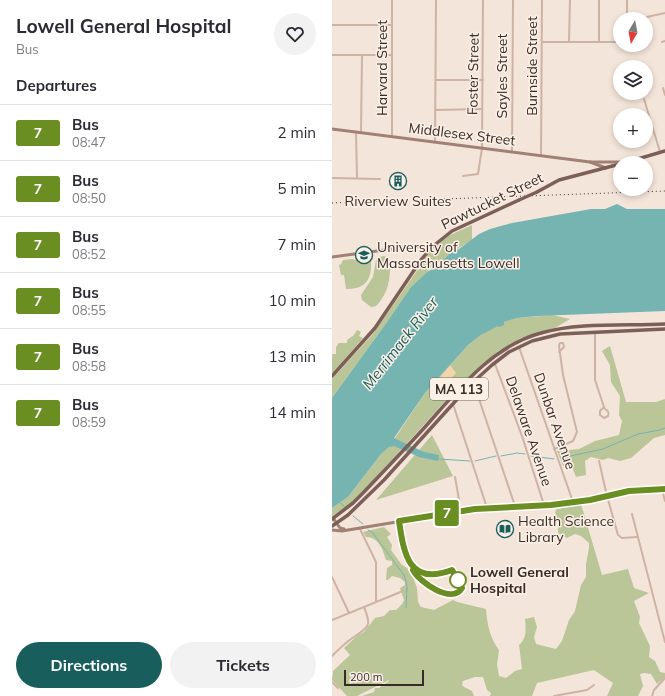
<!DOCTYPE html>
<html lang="en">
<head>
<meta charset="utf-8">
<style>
  body { margin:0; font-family:Mulish,sans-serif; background:#f2f2f3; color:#2b2b33; height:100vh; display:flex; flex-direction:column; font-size:15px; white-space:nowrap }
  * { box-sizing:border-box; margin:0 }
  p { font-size:13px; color:#7c7c81 }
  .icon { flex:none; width:22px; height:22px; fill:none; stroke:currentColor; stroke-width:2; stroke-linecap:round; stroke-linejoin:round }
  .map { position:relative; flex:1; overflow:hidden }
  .side { display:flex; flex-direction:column; background:#fff; width:332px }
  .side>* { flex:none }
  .badge { padding:0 8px; border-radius:3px; font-size:14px; line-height:26px }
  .needle { width:26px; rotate:190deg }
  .tools { position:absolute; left:281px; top:12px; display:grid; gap:8px }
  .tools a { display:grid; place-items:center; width:40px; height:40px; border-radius:50%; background:#fff; box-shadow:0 2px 6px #0003; font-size:20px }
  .scale { position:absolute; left:12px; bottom:10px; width:80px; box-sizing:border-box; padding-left:4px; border:2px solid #382b27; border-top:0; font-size:11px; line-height:14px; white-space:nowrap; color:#382b27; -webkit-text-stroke:3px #fbf0e6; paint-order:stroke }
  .map>.badge { position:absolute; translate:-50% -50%; box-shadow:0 0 0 2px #fff }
  h2 { padding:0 16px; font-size:15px; line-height:36px }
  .round { display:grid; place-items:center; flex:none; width:42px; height:42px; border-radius:21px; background:#f2f2f3 }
  .headline { display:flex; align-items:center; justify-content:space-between; height:68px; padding:0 16px }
  h1 { font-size:19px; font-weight:700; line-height:30px }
  .cta { display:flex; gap:8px; margin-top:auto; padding:8px 16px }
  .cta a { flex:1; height:46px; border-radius:24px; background:#185e5c; color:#fff; font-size:16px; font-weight:700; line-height:46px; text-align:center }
  .cta a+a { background:#f2f2f3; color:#2b2b33 }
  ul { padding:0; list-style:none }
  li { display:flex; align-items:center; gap:12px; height:56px; padding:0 16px; border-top:1px solid #e1e1e2 }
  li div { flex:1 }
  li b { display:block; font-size:15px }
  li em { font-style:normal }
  li .badge { min-width:44px; font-weight:700; text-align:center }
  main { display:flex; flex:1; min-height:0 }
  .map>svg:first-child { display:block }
  .green { fill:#bac598 }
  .sand { fill:#f3d5ac }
  .water { fill:#75b4b1 }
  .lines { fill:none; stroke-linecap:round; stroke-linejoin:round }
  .stream { stroke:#75b4b1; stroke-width:1 }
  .minor { stroke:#ceb3a4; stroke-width:2 }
  .secondary { stroke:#a18175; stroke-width:3 }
  .primary { stroke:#7c5f56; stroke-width:3.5 }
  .rail { stroke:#382b27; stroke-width:1; stroke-dasharray:1 3; stroke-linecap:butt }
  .primary-bridge { stroke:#7c5f56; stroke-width:3.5 }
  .line-casing { stroke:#fff; stroke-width:9 }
  .line { stroke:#6b8e23; stroke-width:6 }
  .stop-dot { fill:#fff; stroke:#6b8e23; stroke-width:2 }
  .labels { text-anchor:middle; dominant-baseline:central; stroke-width:3; stroke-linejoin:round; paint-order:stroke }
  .shield { fill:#fbf0e6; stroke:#726660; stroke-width:1 }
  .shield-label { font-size:13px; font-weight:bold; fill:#382b27 }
  .street-label { font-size:14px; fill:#382b27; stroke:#fbf0e6 }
  .poi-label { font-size:14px; fill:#382b27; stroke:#fbf0e6; text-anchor:start }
  .stop-label { font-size:14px; font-weight:bold; fill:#382b27; stroke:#fbf0e6; text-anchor:start }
  .water-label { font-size:15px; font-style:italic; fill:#185e5c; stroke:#fbf0e6 }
</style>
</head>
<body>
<main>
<section class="side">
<div class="headline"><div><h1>Lowell General Hospital</h1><p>Bus</p></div><a class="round"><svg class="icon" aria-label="heart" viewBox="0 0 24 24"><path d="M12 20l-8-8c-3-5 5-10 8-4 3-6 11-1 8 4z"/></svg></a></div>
<h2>Departures</h2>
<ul>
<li><span class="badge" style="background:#6b8e23;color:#fff">7</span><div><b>Bus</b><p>08:47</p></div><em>2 min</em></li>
<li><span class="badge" style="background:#6b8e23;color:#fff">7</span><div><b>Bus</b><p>08:50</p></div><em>5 min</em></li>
<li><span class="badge" style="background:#6b8e23;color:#fff">7</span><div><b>Bus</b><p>08:52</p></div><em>7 min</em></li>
<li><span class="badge" style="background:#6b8e23;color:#fff">7</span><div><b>Bus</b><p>08:55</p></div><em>10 min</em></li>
<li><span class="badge" style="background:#6b8e23;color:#fff">7</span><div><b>Bus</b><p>08:58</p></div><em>13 min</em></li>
<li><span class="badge" style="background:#6b8e23;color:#fff">7</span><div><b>Bus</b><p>08:59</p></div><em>14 min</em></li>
</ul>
<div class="cta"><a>Directions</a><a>Tickets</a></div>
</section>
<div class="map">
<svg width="333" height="696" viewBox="0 0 333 696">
  <rect width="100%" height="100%" fill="#f4e5da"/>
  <!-- green -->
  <g class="green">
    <polygon points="140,225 140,240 117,254 111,261 103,263 96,271 79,287 55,322 0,398 0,379 40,335 96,255 108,242 118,235"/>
    <path d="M52,256L57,258L58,261C58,276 58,287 49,300C46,304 45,307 39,307L30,300L29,295L41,277L44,260L47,257Z"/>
    <path d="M21,259L22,260L39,259C40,279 35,289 14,289L12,275H9L7,265L9,264L11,260Z"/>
    <polygon points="220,315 238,319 223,328 189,338 166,351 128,385 36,486 18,504 0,516 0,508 16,497 49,454 57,447 93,393 136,345 149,335 172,322 185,318"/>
    <polygon points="25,330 29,332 27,336 31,338 0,374 0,354 4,354 4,347 7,343 15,343 15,340 22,335"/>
    <polygon points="278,346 294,402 324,402 333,399 333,435 322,438 299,458 288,461 276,458 271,460 259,457 253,461 254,475 244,477 239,464 231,466 225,451 247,449 263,441 287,435 290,421 287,415 288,396 279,382 278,365 270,351"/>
    <polygon points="100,435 121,476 44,500"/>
    <path d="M249,504L270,575L296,569L302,588L317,593L302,601L308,617L307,623L318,646L317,657L323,661L328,672L333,673V677L325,684L319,674L312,673L308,674L311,686L306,696H275L281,683L262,670L205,683L200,696H158L159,693L155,690L151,677H143L131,681L130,685L132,687L140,691L142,696H30L42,692L43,688H47L57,681V680L25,696H15L0,680L1,671L18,655L12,648L26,635L32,632L43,618L52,616L58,610H64L70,604L72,600L68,588L73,585V582L68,578L60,576L56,580H54L55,568L60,565V561L54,560C51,550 47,537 34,537L31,532L52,527L59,534L55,537L60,545L59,550L70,565L75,568L82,580L85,588L86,602L89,607L102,610L121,600L125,602L154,609C155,624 158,638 167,650L165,665L167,676L174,678L183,671L190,669L187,645C195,638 194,629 193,619L202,617L205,627L202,637L204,644L224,649L230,641L237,620L243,611L249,585L254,577V564L257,548V543L249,536L243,534L235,538L226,533V521L223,512L225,509Z"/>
  </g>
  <!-- sand -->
  <polygon class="sand" points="118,365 124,373 111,387 104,382"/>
  <!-- water -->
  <polygon class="water" points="285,204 295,209 333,209 333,311 205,316 185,318 172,322 172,325 167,327 166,326 149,335 136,345 93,393 62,438 92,452 107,455 106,461 87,457 62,446 57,447 49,454 16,497 0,508 0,398 55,322 79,287 95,272 106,266 117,254 127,249 147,234 158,229 180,223 259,209 273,209"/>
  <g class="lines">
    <!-- stream -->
    <g class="stream">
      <polyline points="169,456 185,453 193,454"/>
      <polyline points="199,456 222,459"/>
      <polyline points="229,458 271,449 306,434 328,430 333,428"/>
      <polyline points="107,459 138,461"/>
      <polyline points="143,461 164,456"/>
      <polyline points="8,503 12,506"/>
      <polyline points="21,516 31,524"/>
      <polyline points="36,530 40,532 72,575 75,586 74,608"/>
    </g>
    <!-- minor -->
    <g class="minor">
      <polyline points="315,17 333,13"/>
      <polyline points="295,19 295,0"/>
      <polyline points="0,25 60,25"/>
      <polyline points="210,42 288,42"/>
      <polyline points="237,42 238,0"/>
      <polyline points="267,42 267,0"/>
      <polyline points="330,42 333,41"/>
      <polyline points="0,55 60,55"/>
      <polyline points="104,80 151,80"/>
      <polyline points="331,88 333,95"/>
      <polyline points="312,99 328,152"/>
      <polyline points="103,110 150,109"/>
      <polyline points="24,132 25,178"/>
      <polyline points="29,133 30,55"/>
      <polyline points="60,137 60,0"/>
      <polyline points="103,142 104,0"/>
      <polyline points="180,152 181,0"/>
      <polyline points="209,155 210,0"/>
      <polyline points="131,176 146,174 150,148 151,0"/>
      <polyline points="0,178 48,179"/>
      <path d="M263,332V380L272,407L268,411V415L272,418L276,416C278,412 275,410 272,408"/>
      <polyline points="187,347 241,502"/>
      <polyline points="163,364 190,436 212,505"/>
      <polyline points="141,383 145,393 183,506"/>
      <polyline points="121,404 155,508"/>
      <polyline points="222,449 241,441 245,432 231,375 227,346 228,343 231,343 232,347 227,352"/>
      <polyline points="267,461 275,496 286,535 290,538 305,537"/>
      <polyline points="123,477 129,511"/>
      <polyline points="330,489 333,501"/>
      <polyline points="300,514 333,642"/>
      <polyline points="28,529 44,562 44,602"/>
      <polyline points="0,577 17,613"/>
      <polyline points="0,620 71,591"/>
      <path d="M0,656C6,650 12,644 19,639C35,627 41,629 32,607"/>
      <polyline points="0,682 6,688"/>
      <polyline points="222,696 255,690 262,685"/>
      <polyline points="320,696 322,690 333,678"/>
    </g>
    <!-- secondary -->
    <g class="secondary">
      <polyline points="0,129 258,162 291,162"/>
      <polyline points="258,162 274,168"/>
      <polyline points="0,257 82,246 88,247 95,252"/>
      <polyline points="1,518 8,528 12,529"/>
      <polyline points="0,530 10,531 143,509 219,505 258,500 297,491 333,489"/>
    </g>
    <!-- primary -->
    <g class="primary">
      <polyline points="292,163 333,151"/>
      <polyline points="205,192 227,180 288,164"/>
      <polyline points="0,376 43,328 89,260 100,247 120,231 187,200"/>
      <path d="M0,519L21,503L31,493C52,471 73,449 93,427C126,390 160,346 209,333C247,322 294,326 333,324"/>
      <polyline points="0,526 16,515 52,480 138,385 160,365 177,352 200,341 228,334 333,329"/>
    </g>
    <!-- rail -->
    <polyline class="rail" points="0,203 333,191"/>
    <!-- primary-bridge -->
    <polyline class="primary-bridge" points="187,200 205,192"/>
  </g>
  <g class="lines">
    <!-- line casing -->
    <g class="line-casing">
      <path id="line" d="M81,570C87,582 120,605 130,588L120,570C77,586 72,555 67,521L143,509L219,505L258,500L297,491L333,489"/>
    </g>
    <!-- line -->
    <use href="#line" class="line"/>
  </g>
  <!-- icons -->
  <defs>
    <g id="building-ring" transform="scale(0.9)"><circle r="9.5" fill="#fbf0e6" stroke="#185e5c" stroke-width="1.5"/><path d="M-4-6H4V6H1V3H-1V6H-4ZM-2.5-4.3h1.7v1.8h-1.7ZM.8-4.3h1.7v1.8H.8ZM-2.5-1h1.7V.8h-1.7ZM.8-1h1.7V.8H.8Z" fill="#185e5c"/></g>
    <g id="university-ring" transform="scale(0.9)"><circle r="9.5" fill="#fbf0e6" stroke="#185e5c" stroke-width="1.5"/><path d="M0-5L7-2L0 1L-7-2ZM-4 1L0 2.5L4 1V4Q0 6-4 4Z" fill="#185e5c"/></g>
    <g id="library-ring" transform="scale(0.9)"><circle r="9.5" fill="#fbf0e6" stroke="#185e5c" stroke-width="1.5"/><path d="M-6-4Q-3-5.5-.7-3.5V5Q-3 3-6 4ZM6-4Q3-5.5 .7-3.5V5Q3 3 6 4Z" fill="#185e5c"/></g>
  </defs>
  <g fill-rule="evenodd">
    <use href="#building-ring" x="66" y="181"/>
    <use href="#university-ring" x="32" y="255"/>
    <use href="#library-ring" x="173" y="529"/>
  </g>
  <!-- markers -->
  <circle class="stop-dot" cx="126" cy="580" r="8"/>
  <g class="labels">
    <!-- shield labels -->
    <rect class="shield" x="98" y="378" width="58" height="22" rx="3"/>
    <g class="shield-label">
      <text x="127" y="389">MA 113</text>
    </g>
    <!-- street labels -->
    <g class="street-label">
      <text transform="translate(200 66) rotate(-90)">Burnside Street</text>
      <text transform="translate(50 68) rotate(-90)">Harvard Street</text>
      <text transform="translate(141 74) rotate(-89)">Foster Street</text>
      <text transform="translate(170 76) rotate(-90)">Sayles Street</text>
      <text transform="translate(130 134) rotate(7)">Middlesex Street</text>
      <text transform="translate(160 201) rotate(-26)">Pawtucket Street</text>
      <text transform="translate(223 421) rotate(71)">Dunbar Avenue</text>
      <text transform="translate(197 431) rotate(71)">Delaware Avenue</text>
    </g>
    <!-- poi labels -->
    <g class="poi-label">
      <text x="66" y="201" text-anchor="middle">Riverview Suites</text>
      <text x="45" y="247">University of<tspan x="45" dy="16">Massachusetts Lowell</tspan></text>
      <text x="186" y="521">Health Science<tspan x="186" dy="16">Library</tspan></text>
    </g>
    <!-- stop labels -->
    <g class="stop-label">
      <text x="138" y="572">Lowell General<tspan x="138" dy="16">Hospital</tspan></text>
    </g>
    <!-- water labels -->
    <g class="water-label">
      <text transform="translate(68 343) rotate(-52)">Merrimack River</text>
    </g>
  </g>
</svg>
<div class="tools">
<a><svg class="needle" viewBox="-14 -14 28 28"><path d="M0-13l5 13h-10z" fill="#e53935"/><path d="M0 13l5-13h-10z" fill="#7c7c81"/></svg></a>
<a><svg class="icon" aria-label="layers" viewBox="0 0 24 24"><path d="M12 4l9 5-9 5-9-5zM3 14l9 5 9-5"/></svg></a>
<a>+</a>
<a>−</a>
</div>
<div class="scale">200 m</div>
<b class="badge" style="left:115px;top:513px;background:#6b8e23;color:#fff">7</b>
</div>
</main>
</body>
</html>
